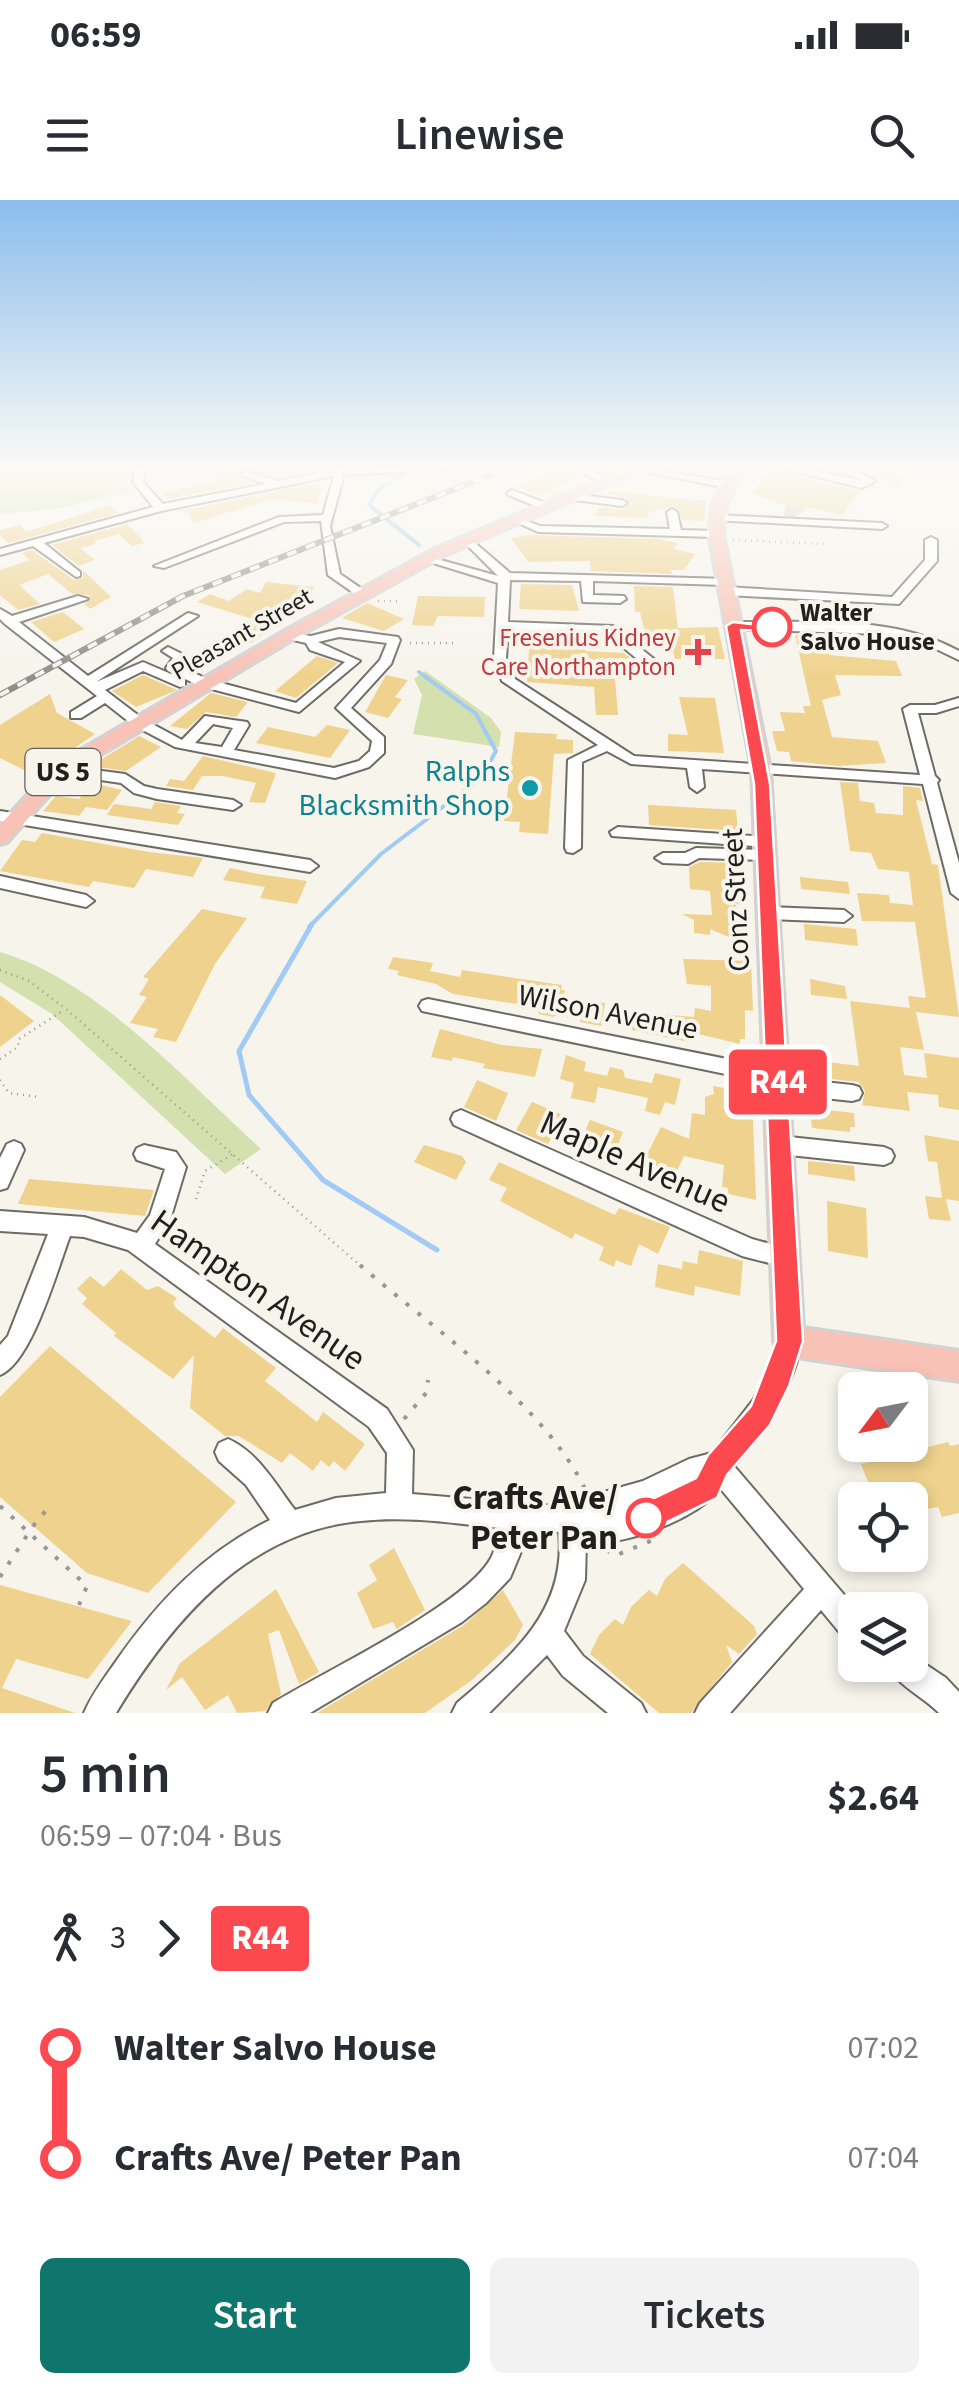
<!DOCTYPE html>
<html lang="en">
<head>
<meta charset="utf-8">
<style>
  body { margin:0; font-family:"Source Sans 3",sans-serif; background:#f2f2f3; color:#2b2b33; height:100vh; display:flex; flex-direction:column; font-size:38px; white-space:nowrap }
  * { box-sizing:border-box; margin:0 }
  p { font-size:32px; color:#7c7c81 }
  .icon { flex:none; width:55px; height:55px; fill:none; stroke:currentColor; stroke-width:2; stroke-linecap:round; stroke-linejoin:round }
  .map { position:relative; height:1513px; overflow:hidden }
  .drawer { display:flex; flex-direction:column; background:#fff; flex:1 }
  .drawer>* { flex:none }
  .badge { padding:0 20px; border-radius:8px; font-size:35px; line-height:65px }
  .needle { width:65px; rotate:238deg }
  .controls { position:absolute; left:838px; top:1172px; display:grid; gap:20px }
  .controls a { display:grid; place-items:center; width:90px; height:90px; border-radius:15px; background:#fff; box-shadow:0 5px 15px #0003; font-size:50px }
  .map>.badge { position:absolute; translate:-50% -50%; box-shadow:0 0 0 5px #fff }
  .legs { display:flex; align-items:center; gap:15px; height:110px; padding:0 40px; font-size:32px }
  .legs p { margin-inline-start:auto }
  .summary { display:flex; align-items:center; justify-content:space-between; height:170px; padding:0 40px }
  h1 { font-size:55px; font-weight:600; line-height:75px }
  .action { display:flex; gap:20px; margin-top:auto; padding:20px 40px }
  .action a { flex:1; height:115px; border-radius:15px; background:#0f766e; color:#fff; font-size:40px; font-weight:600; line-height:115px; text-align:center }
  .action a+a { background:#f2f2f3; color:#2b2b33 }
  ul { padding:0 40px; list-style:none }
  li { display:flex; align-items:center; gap:35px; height:110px; font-size:38px }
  li i { display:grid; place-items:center; width:15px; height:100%; margin:0 12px; background:currentColor }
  li i::after { content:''; width:25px; height:25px; margin:-12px; border:8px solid; border-radius:50%; background:#fff }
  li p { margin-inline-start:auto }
  li:first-child i { background:linear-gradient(#0000 50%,currentColor 0) }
  li:last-child i { background:linear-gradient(currentColor 50%,#0000 0) }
  .status { display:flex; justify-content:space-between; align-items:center; height:70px; padding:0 50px; background:#fff; direction:ltr }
  .status svg { height:28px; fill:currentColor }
  header { display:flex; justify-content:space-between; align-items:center; height:130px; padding:0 40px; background:#fff; font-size:45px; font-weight:600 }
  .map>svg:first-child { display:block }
  .green { fill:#d4e0ae }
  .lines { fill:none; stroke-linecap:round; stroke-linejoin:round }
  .stream-far1 { stroke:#a1caf5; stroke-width:4 }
  .stream { stroke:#a1caf5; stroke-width:5 }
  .building { fill:#efd28d }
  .minor-tunnel { stroke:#ccc9c3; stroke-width:11; stroke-dasharray:11 6; stroke-linecap:butt }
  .minor-casing { stroke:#6e6b65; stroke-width:4 }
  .major-casing { stroke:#d3d2d2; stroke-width:6 }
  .path-far1 { stroke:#999791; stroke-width:2.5; stroke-dasharray:1 5; stroke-linecap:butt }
  .path { stroke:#999791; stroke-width:4; stroke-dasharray:4 11; stroke-linecap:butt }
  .minor { fill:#fff; fill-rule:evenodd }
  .major { fill:#f8c2b7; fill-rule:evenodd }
  .rail-casing { stroke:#928f8a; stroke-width:6 }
  .rail { stroke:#f7f4ec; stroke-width:4; stroke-dasharray:10; stroke-linecap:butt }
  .path-bridge { stroke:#999791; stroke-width:4; stroke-dasharray:4 11; stroke-linecap:butt }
  .line-1 { fill:#fc4950; stroke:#fff; stroke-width:2.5 }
  .stop-1-dot { fill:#fff; stroke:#fc4950; stroke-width:5 }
  .health-dot { fill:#e0444e; stroke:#f7f4ec; stroke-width:4 }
  .culture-dot { fill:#0f9aa8; stroke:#f7f4ec; stroke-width:4 }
  .labels { text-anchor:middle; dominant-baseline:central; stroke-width:8; stroke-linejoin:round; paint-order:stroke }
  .far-stop-label { font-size:25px; font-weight:bold; fill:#211f1d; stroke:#f7f4ec; text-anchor:start }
  .far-street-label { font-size:25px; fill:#211f1d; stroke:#f7f4ec }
  .far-health-label { font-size:25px; fill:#be3a42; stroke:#f7f4ec; text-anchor:end }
  .shield { fill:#f7f4ec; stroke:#615f5b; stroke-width:2.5 }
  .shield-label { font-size:28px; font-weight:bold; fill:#211f1d }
  .culture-label { font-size:30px; fill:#0d838f; stroke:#f7f4ec; text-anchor:end }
  .street-label { font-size:30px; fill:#211f1d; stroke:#f7f4ec }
  .near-street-label { font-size:35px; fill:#211f1d; stroke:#f7f4ec }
  .near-stop-label { font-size:35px; font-weight:bold; fill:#211f1d; stroke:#f7f4ec; text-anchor:end }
</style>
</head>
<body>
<div class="status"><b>06:59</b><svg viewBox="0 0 49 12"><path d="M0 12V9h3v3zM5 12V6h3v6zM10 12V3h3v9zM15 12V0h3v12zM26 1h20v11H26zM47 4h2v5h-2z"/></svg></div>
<header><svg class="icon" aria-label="menu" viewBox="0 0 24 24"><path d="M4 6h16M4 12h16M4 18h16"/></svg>Linewise<svg class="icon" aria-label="search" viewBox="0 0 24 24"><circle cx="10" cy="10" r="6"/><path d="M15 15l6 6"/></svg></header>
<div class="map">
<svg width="959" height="1513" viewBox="0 0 959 1513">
  <rect width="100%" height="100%" fill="#f7f4ec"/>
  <!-- green -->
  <g class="green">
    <polygon points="0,266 133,267 125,282 133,290 61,308 0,314"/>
    <polygon points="425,471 491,518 501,532 499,547 413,534 422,495 414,479"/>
    <path d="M0,752C97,780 187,882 261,949L225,974L52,814L0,782Z"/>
  </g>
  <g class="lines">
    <!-- stream-far1 -->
    <g class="stream-far1">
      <polyline points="402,274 379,289 369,305 419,345"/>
      <polyline points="309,727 381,654 481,578 496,551 476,514 419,472"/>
    </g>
    <!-- stream -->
    <polyline class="stream" points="312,724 239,851 249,895 323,980 437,1050"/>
  </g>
  <!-- building -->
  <g class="building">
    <polygon points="242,266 305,266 309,271 278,277 245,268 239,276 252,283 169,299 163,293 219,280 218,271"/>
    <polygon points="855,266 879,266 906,279 899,290"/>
    <polygon points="559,269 580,278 536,295 516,286"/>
    <polygon points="772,270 785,273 860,291 842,315 807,307 799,315 784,313 788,306 751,293"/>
    <polygon points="318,283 322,289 318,304 273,299 193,323 189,313 180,311"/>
    <polygon points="609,291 706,301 704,321 683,320 674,306 648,312 649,318 594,316 599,307 622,310 631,304 624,297 607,294"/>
    <polygon points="111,305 118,313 9,343 0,335 0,330 20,325 26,332"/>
    <polygon points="127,324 145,343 132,346 119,334 94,341 96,344 80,348 95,360 79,366 52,345"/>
    <polygon points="527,335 658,339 678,343 674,349 695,354 684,370 671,370 672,374 591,371 590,361 528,362 511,338"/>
    <polygon points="32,350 74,380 83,378 83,370 111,397 90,409 84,404 91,400 89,395 72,394 48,374 19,385 40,404 18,410 0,395 0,370 30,360 22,353"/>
    <polygon points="266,382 314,387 304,403 251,443 229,435 253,419 197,402 210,394 229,401 247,389 260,393"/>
    <polygon points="521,384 572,385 579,411 519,409"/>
    <polygon points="634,386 673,387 678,428 718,427 725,459 675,459 671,445 648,445 640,412 635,412"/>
    <polygon points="418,396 485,397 484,417 438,416 433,426 412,425"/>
    <polygon points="367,403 404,419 384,431 342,418"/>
    <polygon points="63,412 84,429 54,442 31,422"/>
    <polygon points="530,434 586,436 586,451 624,453 630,458 631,479 615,479 618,515 596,515 594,487 527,482"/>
    <polygon points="795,435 820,436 829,455 896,461 902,476 835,475 841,495 822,500 832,537 878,541 886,563 838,566 791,561 789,552 777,551 772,531 785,531 780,512 805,513 803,506 811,506"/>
    <polygon points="317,456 338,463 296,498 275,491"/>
    <polygon points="143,475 177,490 136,507 112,491"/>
    <polygon points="386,475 408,480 395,497 402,499 388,518 365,512"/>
    <polygon points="211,493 248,502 236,517 206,512 187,529 170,526"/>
    <polygon points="50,494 57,513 95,534 34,575 0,558 0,525"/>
    <polygon points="679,497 715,498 724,553 668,551 668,534 688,535"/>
    <polygon points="327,525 350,530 330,558 256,543 268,527 315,537"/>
    <polygon points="515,532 557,534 556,539 573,540 573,553 554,554 548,634 519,632 520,622 504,621"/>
    <polygon points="139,536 161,547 126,571 91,566"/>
    <polygon points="203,556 276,573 265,603 249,602 256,583 223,576 202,576 193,590 166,586 170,579 184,581"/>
    <polygon points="840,582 858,583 860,601 874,603 876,613 903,615 903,586 920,588 923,601 916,600 932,664 938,665 959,817 916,812 924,850 900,847 904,875 927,878 924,853 959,858 959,910 939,907 938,895 907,892 910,911 862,905 865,891 859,882 803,876 802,863 813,864 812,860 859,866 850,801 910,808 908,796 926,798 915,722 862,721 857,693 889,695 890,703 913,705 909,672 878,669 871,653 850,651"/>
    <polygon points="93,583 122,590 107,610 86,607 79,616 43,611 56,596 79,599"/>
    <polygon points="155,602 181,606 177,613 185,614 178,625 107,615 114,604 151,609"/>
    <polygon points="648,605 736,610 738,631 649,625"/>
    <polygon points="42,633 149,652 203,658 193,677 146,669 134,688 93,681 89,687 0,671 22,640 35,642"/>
    <polygon points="700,662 741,663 746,705 735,704 748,730 743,737 736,740 710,729 710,735 694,733 694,720 682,714 712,715 710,691 690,689 689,667"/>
    <polygon points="230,668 258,674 307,681 297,704 260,698 265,687 223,680"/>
    <polygon points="800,677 848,682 850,694 801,689"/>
    <polygon points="202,709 247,718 215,764 176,842 153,837 158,829 130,823 147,797 139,795 149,779 143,777"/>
    <polygon points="804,724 856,729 858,746 805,740"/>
    <polygon points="393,757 433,763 430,771 460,777 462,770 562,785 561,790 565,790 559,814 553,817 539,814 536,807 453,794 436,784 397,775 399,771 388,769"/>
    <polygon points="683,759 751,761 753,811 745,810 745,839 740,839 740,844 690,832 689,842 632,830 635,812 694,817 695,808 711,811 711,786 687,784"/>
    <polygon points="810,779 845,786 847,799 811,795"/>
    <polygon points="0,795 34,821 0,847"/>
    <polygon points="585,800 605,803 601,826 580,822"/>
    <polygon points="440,829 502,845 542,849 535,877 483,868 485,864 453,857 452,861 431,857"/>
    <polygon points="566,855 586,862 584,871 607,876 610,867 623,870 625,878 652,883 655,873 681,879 675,905 665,902 660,915 645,911 648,898 598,887 595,903 571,898 574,883 560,879"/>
    <polygon points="477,880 508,893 496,921 464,907"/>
    <polygon points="713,886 752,893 756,1000 728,994 728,988 722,987 724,965 684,956 669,988 639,970 661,927 689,939 692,913 705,915 705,897 714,894"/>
    <polygon points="532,902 563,915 548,944 516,930"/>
    <polygon points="810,908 854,913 855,927 850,927 850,932 812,928"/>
    <polygon points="590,920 623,932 611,962 577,949"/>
    <polygon points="924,935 959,941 959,1001 946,999 951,1021 929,1019 925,996 942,998 937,962 928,961"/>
    <polygon points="424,945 462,956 466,962 456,980 414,962"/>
    <polygon points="808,961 854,966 855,981 808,974"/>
    <polygon points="499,962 615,1015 619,1008 670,1027 658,1054 639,1044 631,1066 616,1060 614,1067 599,1060 604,1047 575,1033 572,1039 500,1001 507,988 489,980"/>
    <polygon points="29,979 154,990 145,1016 18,1004"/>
    <polygon points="827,1001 866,1008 868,1058 828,1051"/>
    <polygon points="699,1050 743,1061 740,1096 695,1086 694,1096 655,1087 658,1064 682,1069 683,1061 697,1064"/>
    <polygon points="121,1069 147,1090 158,1086 177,1098 173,1103 176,1108 215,1138 223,1128 276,1168 265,1181 317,1222 323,1212 365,1244 345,1271 334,1261 329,1267 321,1260 313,1271 290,1253 282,1263 239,1236 225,1236 190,1208 194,1155 173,1179 114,1136 116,1133 82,1104 87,1098 77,1089 90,1076 104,1087"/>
    <polygon points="50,1146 236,1302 148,1393 87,1373 0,1297 0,1197"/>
    <polygon points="948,1242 950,1246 959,1244 959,1313 942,1317 938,1307 910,1312 910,1300 875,1300 861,1264"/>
    <polygon points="394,1348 425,1410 397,1429 393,1422 373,1429 357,1393 377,1380 369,1365"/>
    <polygon points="683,1363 754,1426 757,1434 739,1454 726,1445 732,1462 691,1513 659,1513 590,1454 599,1435 615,1419 623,1425 631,1407 649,1390 657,1396 665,1379"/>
    <polygon points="0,1385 132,1421 88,1479 16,1459 2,1488 75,1513 0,1513"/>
    <polygon points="276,1389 319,1472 299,1484 279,1430 268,1434 281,1494 265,1511 237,1513 228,1495 205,1510 182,1477 166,1490 180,1463"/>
    <polygon points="503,1390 523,1425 515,1440 472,1480 425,1513 317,1513 464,1425"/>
  </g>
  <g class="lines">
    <!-- minor-tunnel -->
    <polyline class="minor-tunnel" points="785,311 800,314"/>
    <!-- minor casing -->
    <g class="minor-casing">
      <g id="minor">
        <polygon points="135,266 145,266 143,282 163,304 266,284 243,276 242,274 247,271 278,281 335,270 337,266 345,266 346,269 456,266 451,269 344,275 330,326 340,374 365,391 365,397 361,398 328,375 321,321 284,322 164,368 154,366 279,317 323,315 334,276 161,311 44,343 80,372 80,376 76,377 33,346 0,355 0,349 153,307 133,282"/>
        <polygon points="570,266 583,266 613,282 604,284"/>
        <polygon points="636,266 728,282 733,285 728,288 640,271 636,270"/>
        <polygon points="773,266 793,266 862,281 832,266 846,266 875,281 862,288"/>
        <polygon points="512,290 551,305 552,307 543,309 508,295 507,293"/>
        <polygon points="571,294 622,300 627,303 622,306 567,299 567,295"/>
        <polygon points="672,309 677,312 681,330 716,331 721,334 716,337 538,332 512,320 517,317 540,326 670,329 667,312"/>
        <polygon points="717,315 882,323 887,326 882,329 713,320 712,318"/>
        <polygon points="468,337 510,373 729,379 731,381 725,385 593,381 593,395 624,396 626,399 620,403 583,402 581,381 510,380 508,422 613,426 665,468 665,474 655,474 606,433 508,430 506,458 515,479 634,556 920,575 903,509 910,505 935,505 959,498 959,506 936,513 918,513 935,576 939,580 937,583 959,663 959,699 951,693 923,584 702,569 704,587 697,592 690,587 687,568 631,564 607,551 582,562 581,648 573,653 567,652 565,648 568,560 598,545 502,481 494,458 498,383 420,359 426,356 498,376 464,342 464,338"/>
        <polygon points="931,337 937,340 937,361 899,404 726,395 720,391 726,387 892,397 925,360 925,340"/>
        <path d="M78,396L88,399L19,422L88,476L188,413L198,416L96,482L143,462L185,480V486L180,487L143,471L105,490L143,519L182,540L205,516L247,522L249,525L234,550L334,568L359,561L370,551L372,541L336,508L380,460L387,443L339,437L318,442L360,461L299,512L200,486L168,471L166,468L173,458L162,451L168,447L186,456L180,467L210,480L296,503L345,462L310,450L306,443L285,438V432L311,436L339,429L398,437L400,440L391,464L351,508L384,537V553L369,567L335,578L175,547L133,525L105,503L81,518H71V512L97,496L5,424L0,419V409L12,416ZM213,524L233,528L222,547L195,543Z"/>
        <path d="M733,422C808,423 891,414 959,451V460L932,447L881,434L729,429L727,426Z"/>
        <polygon points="64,566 125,574 144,586 157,589 233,600 241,605 233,610 157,599 134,593 121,583 59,574 59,568"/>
        <polygon points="0,611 310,660 318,666 310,672 0,621"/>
        <polygon points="618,627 766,637 774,642 766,647 612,636 610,632"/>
        <polygon points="696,648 766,650 774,655 766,660 699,658 688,664 663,663 655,658 663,653 685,653"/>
        <polygon points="0,676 86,695 94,701 86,707 0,688"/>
        <polygon points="769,707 844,710 852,716 844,722 769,719 761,713"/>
        <polygon points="428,799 777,869 784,871 786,878 852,885 859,887 862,893 859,899 852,901 778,893 771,891 769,883 422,811 419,806 422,801"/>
        <polygon points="461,910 752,1039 793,1050 796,1057 793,1064 785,1067 742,1056 454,925 451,919 454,913"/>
        <polygon points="780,936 884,947 891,950 894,956 891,962 884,965 780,954 773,951 770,945 773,939"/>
        <polygon points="14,941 21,944 24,950 7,988 0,990 0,958 7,944"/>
        <path d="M144,945L176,952L186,967L170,1020L155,1044L387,1209L413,1250L412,1294L568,1307L597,1294L643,1281L689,1259L712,1253L754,1199L768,1172L781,1133L789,1129L797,1133C811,1165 755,1241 734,1266L857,1410L855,1443L845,1439L821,1410L730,1513H695L700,1503L804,1389L720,1288C704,1316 616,1351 586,1340L585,1380L564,1431L583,1456L641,1503L646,1513H608L563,1476L547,1455L489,1513H452L457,1503C512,1456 567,1411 559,1332L525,1329L520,1354L510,1378L486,1403L462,1422L310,1513H268L273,1503C323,1472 466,1405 491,1358C496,1349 497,1338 499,1328C453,1323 407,1316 361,1321C247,1331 171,1422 116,1513H84C92,1494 105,1477 117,1460C158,1401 205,1352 270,1320L246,1285L219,1261L215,1252L219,1243L228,1239C258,1252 276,1285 295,1310L336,1298L386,1293L387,1253L369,1227L128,1050L84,1037L70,1036C57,1070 32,1162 0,1175V1145L8,1136L48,1034L0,1031V1011L84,1017L137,1033L150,1015L165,969L137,960L134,954L137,948Z"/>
        <path d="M910,1454L946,1478L959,1492V1513H939C924,1497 896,1485 888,1465H910Z"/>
      </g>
    </g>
    <!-- major casing -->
    <g class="major-casing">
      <g id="major">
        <polygon points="633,266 651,266 445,355 295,438 93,559 49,595 7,642 0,644 0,625 35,587 79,551 283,432 435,349"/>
        <polygon points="733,266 746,266 727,302 723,334 770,569 803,1128 959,1151 959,1181 789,1156 778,1152 774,1141 752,569 709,334 713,302"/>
      </g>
    </g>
    <!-- path-far1 -->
    <g class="path-far1">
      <polyline points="733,340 824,344"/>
      <polyline points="378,401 402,401"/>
      <polyline points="410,443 453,443"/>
      <polyline points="0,770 29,781 66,809 363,1068"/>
      <polyline points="0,859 18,847 19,839 64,810"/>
      <polyline points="0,880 9,893 39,897"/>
      <polyline points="196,999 205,971 233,954"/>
    </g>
    <!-- path -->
    <g class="path">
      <path d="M360,1065C432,1128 545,1204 586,1291"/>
      <polyline points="404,1219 427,1192 428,1180"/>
      <polyline points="0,1306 87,1386 79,1405"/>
      <polyline points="33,1326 52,1303"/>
      <polyline points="607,1350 614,1356 653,1340"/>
    </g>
    <!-- minor -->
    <use href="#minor" class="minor"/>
    <!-- major -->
    <use href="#major" class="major"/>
    <!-- rail casing -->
    <g class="rail-casing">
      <polyline id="rail" points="0,495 183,396 513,266"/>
    </g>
    <!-- rail -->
    <use href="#rail" class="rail"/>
    <!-- path-bridge -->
    <polyline class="path-bridge" points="0,1377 33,1326"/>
  </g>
  <!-- sky -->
  <linearGradient id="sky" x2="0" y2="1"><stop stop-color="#8bbded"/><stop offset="0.56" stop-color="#fbfaf6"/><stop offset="1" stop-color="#fbfaf6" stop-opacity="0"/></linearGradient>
  <rect width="959" height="478" fill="url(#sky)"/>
  <!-- line-1 -->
  <polygon class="line-1" points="733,422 778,427 772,431 741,430 770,584 803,1141 789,1186 770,1225 727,1275 717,1298 646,1332 635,1328 631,1318 635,1307 696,1278 708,1255 751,1206 776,1141 754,584 726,426"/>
  <!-- markers -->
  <g class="stop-1-dot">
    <circle cx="772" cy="427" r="18"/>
    <circle cx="646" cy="1318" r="18"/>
  </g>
  <path class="health-dot" d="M693 437h10v10h10v10h-10v10h-10v-10h-10v-10h10z"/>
  <circle class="culture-dot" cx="530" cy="588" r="10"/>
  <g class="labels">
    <!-- far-stop labels -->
    <g class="far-stop-label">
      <text x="800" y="413">Walter<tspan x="800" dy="29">Salvo House</tspan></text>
    </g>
    <!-- far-street labels -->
    <g class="far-street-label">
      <text transform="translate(242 434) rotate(-30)">Pleasant Street</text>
    </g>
    <!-- far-health labels -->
    <g class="far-health-label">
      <text x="676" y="438">Fresenius Kidney<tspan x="676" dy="29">Care Northampton</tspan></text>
    </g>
    <!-- shield labels -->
    <rect class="shield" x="25.5" y="549" width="75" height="46" rx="8"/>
    <g class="shield-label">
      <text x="63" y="572">US 5</text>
    </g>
    <!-- culture labels -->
    <g class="culture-label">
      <text x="510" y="571">Ralphs<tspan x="510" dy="34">Blacksmith Shop</tspan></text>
    </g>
    <!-- street labels -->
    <g class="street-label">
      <text transform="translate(736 700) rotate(-93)">Conz Street</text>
      <text transform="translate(608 812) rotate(11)">Wilson Avenue</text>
    </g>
    <!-- near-street labels -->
    <g class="near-street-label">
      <text transform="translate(635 962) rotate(24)">Maple Avenue</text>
      <text transform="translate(258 1090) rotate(35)">Hampton Avenue</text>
    </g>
    <!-- near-stop labels -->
    <g class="near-stop-label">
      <text x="618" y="1298">Crafts Ave/<tspan x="618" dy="40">Peter Pan</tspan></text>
    </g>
  </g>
</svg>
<div class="controls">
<a><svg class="needle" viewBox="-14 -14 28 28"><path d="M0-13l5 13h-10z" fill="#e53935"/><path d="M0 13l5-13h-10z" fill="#7c7c81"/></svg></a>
<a><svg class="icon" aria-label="locate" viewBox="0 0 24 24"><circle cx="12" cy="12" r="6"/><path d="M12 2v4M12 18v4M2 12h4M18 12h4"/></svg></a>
<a><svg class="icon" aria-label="layers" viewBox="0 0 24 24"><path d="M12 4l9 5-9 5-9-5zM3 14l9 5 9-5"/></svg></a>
</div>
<b class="badge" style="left:778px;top:882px;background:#fc4950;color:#fff">R44</b>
</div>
<section class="drawer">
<div class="summary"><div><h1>5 min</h1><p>06:59 – 07:04 · Bus</p></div><b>$2.64</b></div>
<div class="legs"><svg class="icon" aria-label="walk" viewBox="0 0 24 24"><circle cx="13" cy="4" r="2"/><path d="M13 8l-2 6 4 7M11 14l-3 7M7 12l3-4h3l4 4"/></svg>3<svg class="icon" aria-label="forward" viewBox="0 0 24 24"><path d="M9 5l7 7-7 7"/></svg><b class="badge" style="background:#fc4950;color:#fff">R44</b></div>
<ul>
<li><i style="color:#fc4950"></i><b>Walter Salvo House</b><p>07:02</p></li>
<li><i style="color:#fc4950"></i><b>Crafts Ave/ Peter Pan</b><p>07:04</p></li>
</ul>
<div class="action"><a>Start</a><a>Tickets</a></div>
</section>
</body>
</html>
